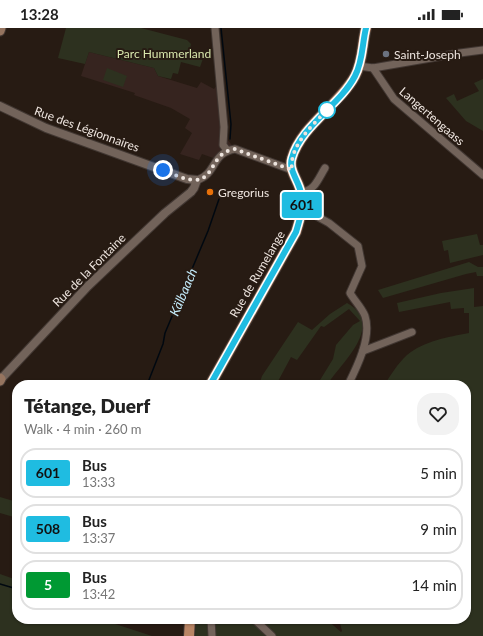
<!DOCTYPE html>
<html lang="en">
<head>
<meta charset="utf-8">
<style>
  body { margin:0; font-family:Lato,sans-serif; background:#f2f2f2; color:#222; height:100vh; display:flex; flex-direction:column; font-size:15px; white-space:nowrap }
  * { box-sizing:border-box; margin:0 }
  p { font-size:13px; color:#767676 }
  .icon { flex:none; width:22px; height:22px; fill:none; stroke:currentColor; stroke-width:2; stroke-linecap:round; stroke-linejoin:round }
  .map { position:relative; flex:1; overflow:hidden }
  .details { position:absolute; left:12px; top:352px; width:459px; height:244px; display:flex; flex-direction:column; background:#fff; border-radius:16px; box-shadow:0 1px 3px #0004 }
  .details>* { flex:none }
  .badge { padding:0 8px; border-radius:3px; font-size:14px; line-height:26px }
  .you { position:absolute; width:20px; height:20px; margin:-10px; border:3px solid #fff; border-radius:50%; background:#1a73e8; box-shadow:0 0 0 6px #1a73e833 }
  .map>.badge { position:absolute; translate:-50% -50%; box-shadow:0 0 0 2px #fff }
  .round { display:grid; place-items:center; flex:none; width:42px; height:42px; border-radius:16px; background:#f2f2f2 }
  .overview { display:flex; align-items:center; justify-content:space-between; height:68px; padding:0 12px }
  h1 { font-size:19px; font-weight:800; line-height:30px }
  ul { padding:0; list-style:none }
  li { display:flex; align-items:center; gap:12px; height:50px; margin:0 8px 6px; padding:0 4px; border:2px solid #e0e0e0; border-radius:16px }
  li div { flex:1 }
  li b { display:block; font-size:15px }
  li em { font-style:normal }
  li .badge { min-width:44px; font-weight:700; text-align:center }
  .status { display:flex; justify-content:space-between; align-items:center; height:28px; padding:0 20px; background:#fff; direction:ltr }
  .status svg { height:11px; fill:currentColor }
  .map>svg:first-child { display:block }
  .education { fill:#36241f }
  .green { fill:#2d311f }
  .lines { fill:none; stroke-linecap:round; stroke-linejoin:round }
  .stream { stroke:#000810; stroke-width:1.5 }
  .minor-casing { stroke:#413732; stroke-width:9 }
  .tertiary-casing { stroke:#413732; stroke-width:10 }
  .secondary-casing { stroke:#413732; stroke-width:11 }
  .primary-casing { stroke:#413732; stroke-width:12 }
  .minor { stroke:#72635a; stroke-width:7 }
  .tertiary { stroke:#72635a; stroke-width:8 }
  .secondary { stroke:#95745f; stroke-width:9 }
  .primary { stroke:#b98565; stroke-width:10 }
  .line-casing { stroke:#fff; stroke-width:9 }
  .line { stroke:#1fbce1; stroke-width:6 }
  .walk { stroke:#ede4de; stroke-width:4; stroke-dasharray:0 7.2 }
  .worship-dot { fill:#6b7280; stroke:#271b13; stroke-width:1.5 }
  .stop-dot { fill:#fff; stroke:#1fbce1; stroke-width:2 }
  .food-dot { fill:#e8710a; stroke:#271b13; stroke-width:1.5 }
  .labels { text-anchor:middle; dominant-baseline:central; stroke-width:4; stroke-linejoin:round; paint-order:stroke }
  .park-label { font-size:12px; fill:#d8e5ac; stroke:#271b13 }
  .poi-label { font-size:12px; fill:#ede4de; stroke:#271b13; text-anchor:start }
  .street-label { font-size:12px; fill:#ede4de; stroke:#271b13 }
  .water-label { font-size:13px; font-style:italic; fill:#c4ebfa; stroke:#271b13 }
</style>
</head>
<body>
<div class="status"><b>13:28</b><svg viewBox="0 0 49 12"><path d="M0 12V9h3v3zM5 12V6h3v6zM10 12V3h3v9zM15 12V0h3v12zM26 1h20v11H26zM47 4h2v5h-2z"/></svg></div>
<div class="map">
<svg width="483" height="608" viewBox="0 0 483 608">
  <rect width="100%" height="100%" fill="#271b13"/>
  <!-- education -->
  <polygon class="education" points="89,24 154,40 158,48 197,60 201,54 214,61 217,57 227,111 235,121 216,131 202,126 199,132 180,126 192,105 185,100 190,91 171,80 134,67 135,65 81,48"/>
  <!-- green -->
  <g class="green">
    <polygon points="66,0 141,0 187,12 191,16 190,21 205,25 200,39 181,34 178,46 173,45 171,51 158,48 154,40 89,24 85,36 58,30"/>
    <polygon points="107,40 127,48 123,59 103,52"/>
    <polygon points="483,51 483,103 466,93 446,70 454,66 457,73 479,63 474,55"/>
    <polygon points="477,206 480,217 483,217 483,227 450,235 448,222 444,223 442,213"/>
    <polygon points="469,234 478,239 483,239 483,248 477,248 476,244 466,246 383,270 378,262"/>
    <path d="M474,260V279L483,278V608H195L196,591H326L341,604L342,603L339,591H466V357H384C391,347 398,335 407,327C424,313 448,309 469,305V285H464V280L451,281L450,274L399,284L397,275L441,265Z"/>
    <path d="M347,275C386,297 342,334 327,357H317L333,331L336,317L353,297L360,293L349,281L324,299L321,298L297,332L291,329L276,357H259L262,348L298,294L312,302L330,286Z"/>
    <polygon points="0,469 17,474 17,490 0,485"/>
    <polygon points="0,546 17,552 17,591 100,591 152,608 0,608"/>
  </g>
  <g class="lines">
    <!-- stream -->
    <g class="stream">
      <polyline points="221,0 231,96 230,111"/>
      <polyline points="147,357 163,316 165,305 208,203 219,171"/>
      <polyline points="0,556 17,561"/>
    </g>
    <!-- minor casing -->
    <g class="minor-casing">
      <g id="minor">
        <polyline points="215,0 224,99 223,117 227,122"/>
        <polyline points="359,38 373,40 460,25 483,22"/>
        <polyline points="373,40 394,71 483,147"/>
        <path d="M197,152C217,146 211,125 235,121L292,142"/>
        <path d="M301,164C315,163 318,151 325,140"/>
        <path d="M302,180L329,195L358,218L362,238L350,265C354,272 362,280 365,288C372,309 357,339 348,357"/>
        <polyline points="363,323 412,304"/>
        <polyline points="211,591 212,608"/>
        <polyline points="254,591 272,608"/>
      </g>
    </g>
    <!-- tertiary casing -->
    <g class="tertiary-casing">
      <polyline id="tertiary" points="0,78 46,100 187,151 197,152 194,160 191,164 165,185 88,258 1,351"/>
    </g>
    <!-- secondary casing -->
    <g class="secondary-casing">
      <g id="secondary">
        <polyline points="0,3 1,0"/>
        <polyline points="0,350 1,351 0,353"/>
      </g>
    </g>
    <!-- primary casing -->
    <g class="primary-casing">
      <g id="primary">
        <path d="M210,357L296,204C300,191 304,178 301,165C299,153 288,142 292,130C301,98 340,76 355,48C363,33 362,16 366,0"/>
        <polyline points="189,608 190,591"/>
      </g>
    </g>
    <!-- minor -->
    <use href="#minor" class="minor"/>
    <!-- tertiary -->
    <use href="#tertiary" class="tertiary"/>
    <!-- secondary -->
    <use href="#secondary" class="secondary"/>
    <!-- primary -->
    <use href="#primary" class="primary"/>
  </g>
  <g class="lines">
    <!-- line casing -->
    <g class="line-casing">
      <path id="line" d="M210,357L296,204C300,191 304,178 301,165C299,153 288,142 292,130C301,98 340,77 355,48C363,33 362,16 366,0"/>
    </g>
    <!-- line -->
    <use href="#line" class="line"/>
    <!-- walk -->
    <path class="walk" d="M163,142C172,146 183,151 193,152C216,153 209,125 235,121L292,142C289,118 312,98 327,82"/>
  </g>
  <!-- markers -->
  <circle class="worship-dot" cx="386" cy="26" r="4"/>
  <circle class="stop-dot" cx="327" cy="82" r="8"/>
  <circle class="food-dot" cx="210" cy="164" r="4"/>
  <g class="labels">
    <!-- park labels -->
    <g class="park-label">
      <text x="164" y="25">Parc Hummerland</text>
    </g>
    <!-- poi labels -->
    <g class="poi-label">
      <text x="394" y="26">Saint-Joseph</text>
      <text x="218" y="164">Gregorius</text>
    </g>
    <!-- street labels -->
    <g class="street-label">
      <text transform="translate(432 88) rotate(41)">Langertengaass</text>
      <text transform="translate(87 101) rotate(20)">Rue des Légionnaires</text>
      <text transform="translate(89 242) rotate(-45)">Rue de la Fontaine</text>
      <text transform="translate(257 246) rotate(-60)">Rue de Rumelange</text>
    </g>
    <!-- water labels -->
    <g class="water-label">
      <text transform="translate(183 264) rotate(-67)">Kälbaach</text>
    </g>
  </g>
</svg>
<div class="you" style="left:163px;top:142px"></div>
<b class="badge" style="left:302px;top:177px;background:#1fbce1;color:#111">601</b>
<section class="details">
<div class="overview"><div><h1>Tétange, Duerf</h1><p>Walk · 4 min · 260 m</p></div><a class="round"><svg class="icon" aria-label="heart" viewBox="0 0 24 24"><path d="M12 20l-8-8c-3-5 5-10 8-4 3-6 11-1 8 4z"/></svg></a></div>
<ul>
<li><span class="badge" style="background:#1fbce1;color:#111">601</span><div><b>Bus</b><p>13:33</p></div><em>5 min</em></li>
<li><span class="badge" style="background:#1fbce1;color:#111">508</span><div><b>Bus</b><p>13:37</p></div><em>9 min</em></li>
<li><span class="badge" style="background:#093;color:#fff">5</span><div><b>Bus</b><p>13:42</p></div><em>14 min</em></li>
</ul>
</section>
</div>
</body>
</html>
